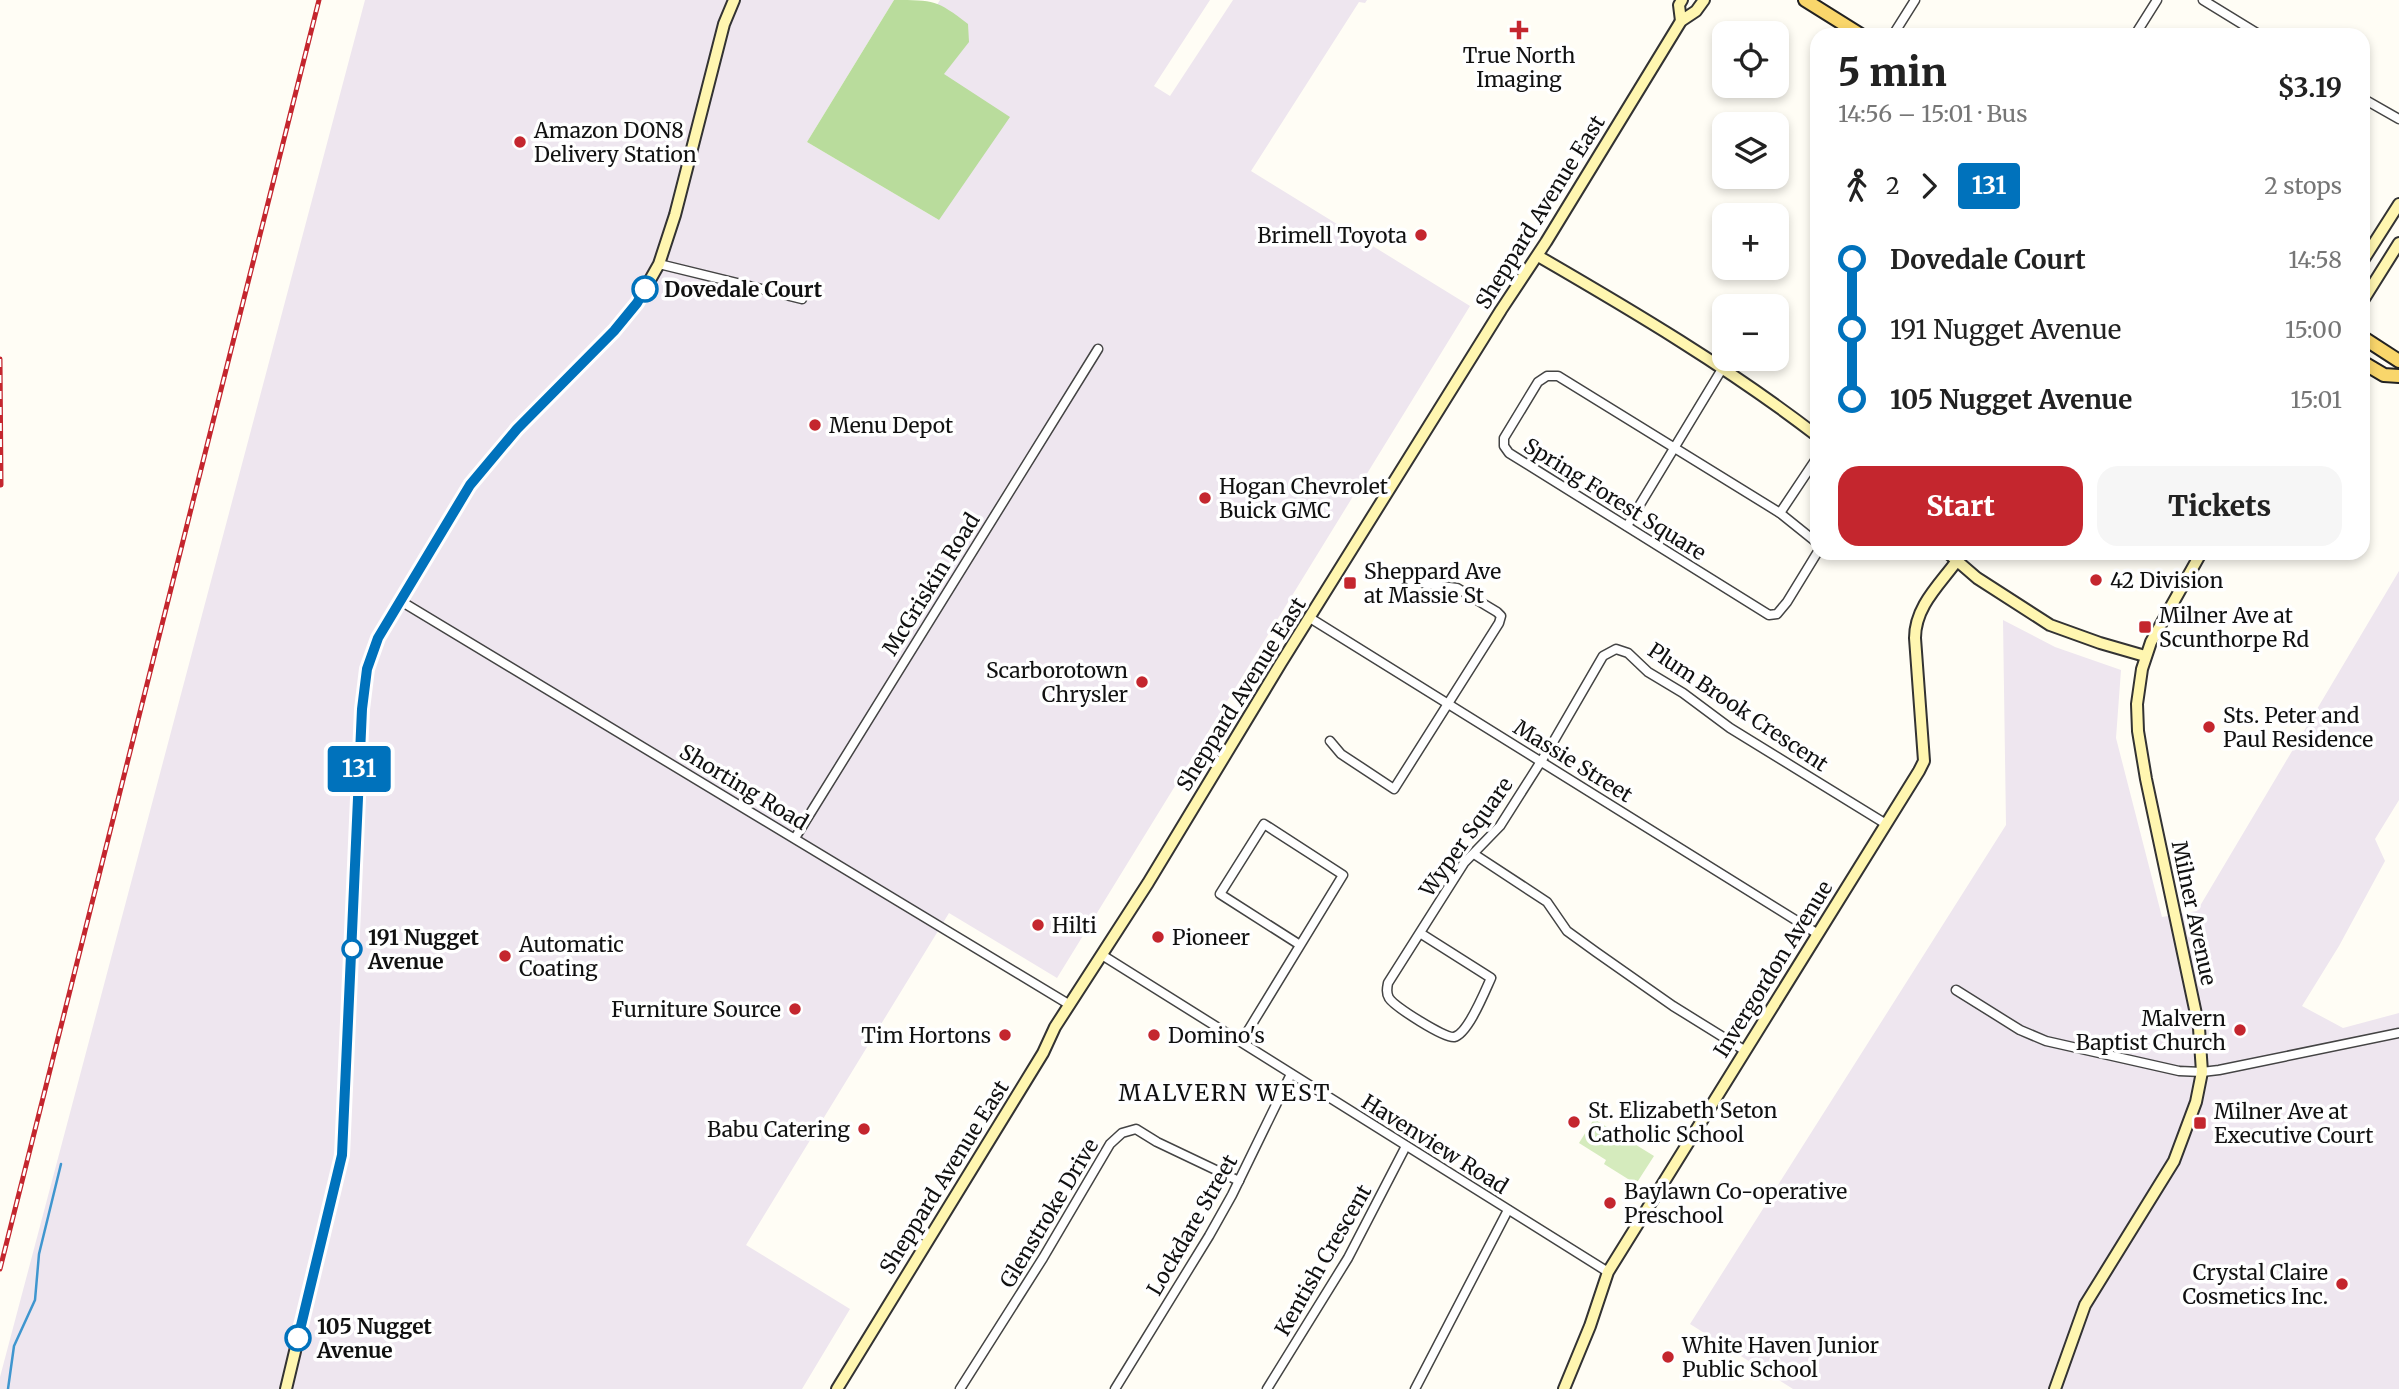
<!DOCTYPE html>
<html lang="en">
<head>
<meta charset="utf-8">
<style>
  body { margin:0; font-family:Merriweather,serif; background:#f6f6f6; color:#222; height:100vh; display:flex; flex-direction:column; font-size:26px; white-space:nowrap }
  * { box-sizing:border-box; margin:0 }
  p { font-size:23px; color:#767676 }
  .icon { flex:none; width:38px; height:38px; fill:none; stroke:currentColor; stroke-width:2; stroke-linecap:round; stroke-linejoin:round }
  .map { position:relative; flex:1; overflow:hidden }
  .drawer { position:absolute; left:1810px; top:28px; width:560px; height:532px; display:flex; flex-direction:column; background:#fff; border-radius:21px; box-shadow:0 4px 10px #0003 }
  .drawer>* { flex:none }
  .badge { padding:0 14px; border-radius:5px; font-size:24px; line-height:46px }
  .buttons { position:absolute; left:1712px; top:21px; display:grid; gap:14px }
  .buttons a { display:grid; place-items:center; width:77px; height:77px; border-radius:14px; background:#fff; box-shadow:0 4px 10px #0003; font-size:35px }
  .map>.badge { position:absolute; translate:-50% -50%; box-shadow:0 0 0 4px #fff }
  .legs { display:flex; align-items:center; gap:10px; height:77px; padding:0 28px; font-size:23px }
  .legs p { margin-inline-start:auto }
  .overview { display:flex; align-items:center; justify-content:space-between; height:119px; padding:0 28px }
  h1 { font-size:38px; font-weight:800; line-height:52px }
  .action { display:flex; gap:14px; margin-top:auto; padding:14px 28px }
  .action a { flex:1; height:80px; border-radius:21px; background:#c4262e; color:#fff; font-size:28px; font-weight:800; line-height:80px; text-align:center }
  .action a+a { background:#f6f6f6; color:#222 }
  ul { padding:0 28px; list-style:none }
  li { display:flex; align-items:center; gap:24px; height:70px; font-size:26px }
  li i { display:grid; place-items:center; width:10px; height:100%; margin:0 9px; background:currentColor }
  li i::after { content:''; width:18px; height:18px; margin:-9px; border:5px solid; border-radius:50%; background:#fff }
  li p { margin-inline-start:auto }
  li:first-child i { background:linear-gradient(#0000 50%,currentColor 0) }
  li:last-child i { background:linear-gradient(currentColor 50%,#0000 0) }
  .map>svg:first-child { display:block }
  .industrial { fill:#eee6ef }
  .green { fill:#d5ebbd }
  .forest { fill:#b9dc9c }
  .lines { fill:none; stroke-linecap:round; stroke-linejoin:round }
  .stream { stroke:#3f96cf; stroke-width:2.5 }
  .street-casing { stroke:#444; stroke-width:11 }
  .secondary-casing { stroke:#333; stroke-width:14 }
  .primary-casing { stroke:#222; stroke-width:16 }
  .street { stroke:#fff; stroke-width:8 }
  .secondary { stroke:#fff6b0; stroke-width:10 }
  .primary { stroke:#f9d66b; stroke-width:12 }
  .rail-casing { stroke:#c4262e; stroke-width:5 }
  .rail { stroke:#fff; stroke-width:2.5; stroke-dasharray:8; stroke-linecap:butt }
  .line-1-casing { stroke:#fff; stroke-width:16 }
  .line-1 { stroke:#0072bc; stroke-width:10 }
  .poi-dot { fill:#c4262e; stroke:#fff; stroke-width:2.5 }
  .stop-1-dot { fill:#fff; stroke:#0072bc; stroke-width:3.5 }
  .labels { text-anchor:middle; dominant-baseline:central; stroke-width:7; stroke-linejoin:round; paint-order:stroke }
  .poi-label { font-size:21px; fill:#111; stroke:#fff; text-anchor:start }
  .street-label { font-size:21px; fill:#111; stroke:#fff }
  .stop-label { font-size:21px; font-weight:bold; fill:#111; stroke:#fff; text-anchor:start }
  .neighbourhood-label { font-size:23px; letter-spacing:2px; fill:#111; stroke:#fff }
</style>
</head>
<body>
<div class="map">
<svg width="2399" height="1389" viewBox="0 0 2399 1389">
  <rect width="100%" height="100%" fill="#fffdf5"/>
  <!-- industrial -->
  <g class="industrial">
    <polygon points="365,0 894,0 807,142 939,220 905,56 940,0 1210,0 1154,86 1170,96 1233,0 1367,0 1365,3 1359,2 1251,171 1470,306 1057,978 949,913 746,1245 850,1309 802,1389 0,1389 0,1377"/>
    <polygon points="2399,571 2399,800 2375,839 2385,861 2339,946 2302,1006 2343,1028 2399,1013 2399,1389 1793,1389 1690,1324 2006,825 2003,620 2055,647 2121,670 2116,738 2162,917 2197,911"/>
  </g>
  <!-- green -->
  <polygon class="green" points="1594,1119 1654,1156 1636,1184 1604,1164 1606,1160 1579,1143"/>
  <!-- forest -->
  <path class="forest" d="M894,0C934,0 937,0 968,24L969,42L944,74L1010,117L939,220L807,142Z"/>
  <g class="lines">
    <!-- stream -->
    <polyline class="stream" points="8,1389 14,1346 35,1300 39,1254 61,1164"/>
    <!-- street casing -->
    <g class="street-casing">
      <g id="street">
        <polyline points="2203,0 2260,35"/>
        <polyline points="1893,35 1915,0"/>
        <polyline points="2135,35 2157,0"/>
        <polyline points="2362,98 2399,119"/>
        <polyline points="659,264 802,299"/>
        <polyline points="1780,513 1816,459"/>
        <polyline points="1627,526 1722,369"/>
        <polyline points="1816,542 1780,513 1558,376 1547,376 1538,382 1504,438 1504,446 1509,453 1769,615 1777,614 1787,602 1817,553"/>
        <polyline points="399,600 1070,1005"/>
        <polyline points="1310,618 1818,934"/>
        <polyline points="1330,741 1341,754 1394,789 1499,623 1501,616 1497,612 1457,588 1425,584"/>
        <polyline points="795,838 1098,349"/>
        <polyline points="1474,854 1547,902 1567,931 1596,952 1673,1006 1744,1050"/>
        <path d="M1420,933L1491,978C1485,991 1468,1034 1454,1037C1444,1038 1395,1007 1389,998C1386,993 1387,988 1388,983L1464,863L1500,826L1552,744L1603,656L1616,649L1628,653L1648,672L1683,693L1730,728L1886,824"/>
        <polyline points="1102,955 1608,1272"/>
        <polyline points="1956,990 2020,1030 2046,1041 2179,1071 2202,1072 2219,1070 2399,1033"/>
        <polyline points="1241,1041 1249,1029 1343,875 1264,824 1220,894 1300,945"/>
        <polyline points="960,1389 1043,1258 1110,1144 1122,1133 1136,1129 1157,1142 1239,1181"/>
        <polyline points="1115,1389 1209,1236 1232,1195 1291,1074"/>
        <polyline points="1267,1389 1348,1258 1406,1146"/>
        <polyline points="1415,1389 1508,1210"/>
      </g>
    </g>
    <!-- secondary casing -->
    <g class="secondary-casing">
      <g id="secondary">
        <polyline points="1681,21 1679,5 1682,0"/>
        <path d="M1538,256C1633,311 1729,368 1816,435"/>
        <polyline points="2362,262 2399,204"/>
        <polyline points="2362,302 2399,243"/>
        <polyline points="1948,553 1977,578 2050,625 2100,643 2145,656"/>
        <polyline points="286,1389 342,1155 362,709 367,669 378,638 470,485 517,429 614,331 637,303 659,264 675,215 724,24 734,0"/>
        <polyline points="837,1389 1043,1053 1055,1027 1148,883 1281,663 1501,310 1546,242 1681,21 1696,11 1704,0"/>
        <path d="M1564,1389L1590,1326L1608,1272L1919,771L1924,761L1915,638C1915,607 1939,585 1956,562"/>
        <polyline points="2055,1389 2085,1305 2174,1161 2196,1102 2202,1072 2199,1028 2146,779 2138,731 2137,704 2142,669 2151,642 2201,553"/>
      </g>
    </g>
    <!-- primary casing -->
    <g class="primary-casing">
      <g id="primary">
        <polyline points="1805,0 1861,35"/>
        <polyline points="2362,337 2399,361"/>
        <polyline points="2362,362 2384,375 2399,376"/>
      </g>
    </g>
    <!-- street -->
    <use href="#street" class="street"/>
    <!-- secondary -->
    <use href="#secondary" class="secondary"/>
    <!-- primary -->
    <use href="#primary" class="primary"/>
    <!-- rail casing -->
    <g class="rail-casing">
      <g id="rail">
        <polyline points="0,359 1,485"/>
        <polyline points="0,1269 319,0"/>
      </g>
    </g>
    <!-- rail -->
    <use href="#rail" class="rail"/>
  </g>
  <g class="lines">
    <!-- line-1 casing -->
    <g class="line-1-casing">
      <polyline id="line-1" points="298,1338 342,1155 362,709 367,669 378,638 470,485 517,429 614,331 637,303 645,289"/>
    </g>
    <!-- line-1 -->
    <use href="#line-1" class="line-1"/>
  </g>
  <!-- markers -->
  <g class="poi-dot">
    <path d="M1515.5 19.5h7v7h7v7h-7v7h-7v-7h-7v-7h7z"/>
    <circle cx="520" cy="142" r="7"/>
    <circle cx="1421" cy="235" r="7"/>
    <circle cx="815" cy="425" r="7"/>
    <circle cx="1205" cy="498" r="7"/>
    <circle cx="2096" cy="580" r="7"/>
    <rect x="1343" y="576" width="14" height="14" rx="3.5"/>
    <rect x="2138" y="620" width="14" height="14" rx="3.5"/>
    <circle cx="1142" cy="682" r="7"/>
    <circle cx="2209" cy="727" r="7"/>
    <circle cx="1038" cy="925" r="7"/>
    <circle cx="1158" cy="937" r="7"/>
    <circle cx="505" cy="956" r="7"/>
    <circle cx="795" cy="1009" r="7"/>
    <circle cx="2240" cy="1030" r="7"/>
    <circle cx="1005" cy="1035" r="7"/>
    <circle cx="1154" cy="1035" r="7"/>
    <circle cx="1574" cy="1122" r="7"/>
    <rect x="2193" y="1116" width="14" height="14" rx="3.5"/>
    <circle cx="864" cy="1129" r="7"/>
    <circle cx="1610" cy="1203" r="7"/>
    <circle cx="2342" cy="1284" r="7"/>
    <circle cx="1668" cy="1357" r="7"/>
  </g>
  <g class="stop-1-dot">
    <circle cx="645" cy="289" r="12"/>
    <circle cx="352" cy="949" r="9"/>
    <circle cx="298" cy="1338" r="12"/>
  </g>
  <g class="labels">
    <!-- poi labels -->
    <g class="poi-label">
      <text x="1519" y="55" text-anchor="middle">True North<tspan x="1519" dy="24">Imaging</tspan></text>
      <text x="534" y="130">Amazon DON8<tspan x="534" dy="24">Delivery Station</tspan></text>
      <text x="1407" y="235" text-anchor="end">Brimell Toyota</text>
      <text x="829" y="425">Menu Depot</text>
      <text x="1219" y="486">Hogan Chevrolet<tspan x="1219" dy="24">Buick GMC</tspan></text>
      <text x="1364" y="571">Sheppard Ave<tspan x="1364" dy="24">at Massie St</tspan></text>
      <text x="2110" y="580">42 Division</text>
      <text x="2159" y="615">Milner Ave at<tspan x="2159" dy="24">Scunthorpe Rd</tspan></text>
      <text x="1128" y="670" text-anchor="end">Scarborotown<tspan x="1128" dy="24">Chrysler</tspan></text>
      <text x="2223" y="715">Sts. Peter and<tspan x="2223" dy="24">Paul Residence</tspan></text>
      <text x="1052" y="925">Hilti</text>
      <text x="1172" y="937">Pioneer</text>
      <text x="519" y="944">Automatic<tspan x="519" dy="24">Coating</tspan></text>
      <text x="781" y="1009" text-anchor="end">Furniture Source</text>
      <text x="2226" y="1018" text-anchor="end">Malvern<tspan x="2226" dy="24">Baptist Church</tspan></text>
      <text x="991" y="1035" text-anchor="end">Tim Hortons</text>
      <text x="1168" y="1035">Domino's</text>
      <text x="1588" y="1110">St. Elizabeth Seton<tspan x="1588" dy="24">Catholic School</tspan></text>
      <text x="2214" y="1111">Milner Ave at<tspan x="2214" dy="24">Executive Court</tspan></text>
      <text x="850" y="1129" text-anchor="end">Babu Catering</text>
      <text x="1624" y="1191">Baylawn Co-operative<tspan x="1624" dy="24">Preschool</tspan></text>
      <text x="2328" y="1272" text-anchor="end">Crystal Claire<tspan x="2328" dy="24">Cosmetics Inc.</tspan></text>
      <text x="1682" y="1345">White Haven Junior<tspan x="1682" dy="24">Public School</tspan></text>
    </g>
    <!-- street labels -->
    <g class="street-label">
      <text transform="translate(1540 212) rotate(-58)">Sheppard Avenue East</text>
      <text transform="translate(1615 499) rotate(32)">Spring Forest Square</text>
      <text transform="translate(931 584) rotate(-58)">McGriskin Road</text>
      <text transform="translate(1241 694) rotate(-58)">Sheppard Avenue East</text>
      <text transform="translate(1738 707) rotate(34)">Plum Brook Crescent</text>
      <text transform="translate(1573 761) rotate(32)">Massie Street</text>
      <text transform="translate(744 787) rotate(31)">Shorting Road</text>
      <text transform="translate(1466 837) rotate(-54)">Wyper Square</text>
      <text transform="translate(2194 913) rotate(78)">Milner Avenue</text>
      <text transform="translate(1773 969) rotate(-58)">Invergordon Avenue</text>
      <text transform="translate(1435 1144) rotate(32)">Havenview Road</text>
      <text transform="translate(944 1177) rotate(-58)">Sheppard Avenue East</text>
      <text transform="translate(1049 1213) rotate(-59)">Glenstroke Drive</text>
      <text transform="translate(1192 1225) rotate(-60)">Lockdare Street</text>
      <text transform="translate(1323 1260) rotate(-60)">Kentish Crescent</text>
    </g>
    <!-- stop labels -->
    <g class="stop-label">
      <text x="664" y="289">Dovedale Court</text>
      <text x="368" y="937">191 Nugget<tspan x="368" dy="24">Avenue</tspan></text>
      <text x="317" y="1326">105 Nugget<tspan x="317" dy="24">Avenue</tspan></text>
    </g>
    <!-- neighbourhood labels -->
    <g class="neighbourhood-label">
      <text x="1225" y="1092">MALVERN WEST</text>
    </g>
  </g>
</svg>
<div class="buttons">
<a><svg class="icon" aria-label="locate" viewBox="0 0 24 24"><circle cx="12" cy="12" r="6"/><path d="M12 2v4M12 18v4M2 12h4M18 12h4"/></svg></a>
<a><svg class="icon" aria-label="layers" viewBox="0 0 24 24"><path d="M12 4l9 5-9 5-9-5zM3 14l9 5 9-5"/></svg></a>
<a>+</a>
<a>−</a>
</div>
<b class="badge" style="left:359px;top:769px;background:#0072bc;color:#fff">131</b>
<section class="drawer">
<div class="overview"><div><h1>5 min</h1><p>14:56 – 15:01 · Bus</p></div><b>$3.19</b></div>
<div class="legs"><svg class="icon" aria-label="walk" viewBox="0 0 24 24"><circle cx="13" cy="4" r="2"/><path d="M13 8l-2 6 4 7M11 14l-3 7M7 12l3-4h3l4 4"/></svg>2<svg class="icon" aria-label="forward" viewBox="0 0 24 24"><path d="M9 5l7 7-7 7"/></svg><b class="badge" style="background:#0072bc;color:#fff">131</b><p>2 stops</p></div>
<ul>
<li><i style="color:#0072bc"></i><b>Dovedale Court</b><p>14:58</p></li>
<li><i style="color:#0072bc"></i><span>191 Nugget Avenue</span><p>15:00</p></li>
<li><i style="color:#0072bc"></i><b>105 Nugget Avenue</b><p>15:01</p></li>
</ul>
<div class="action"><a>Start</a><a>Tickets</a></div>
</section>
</div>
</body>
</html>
